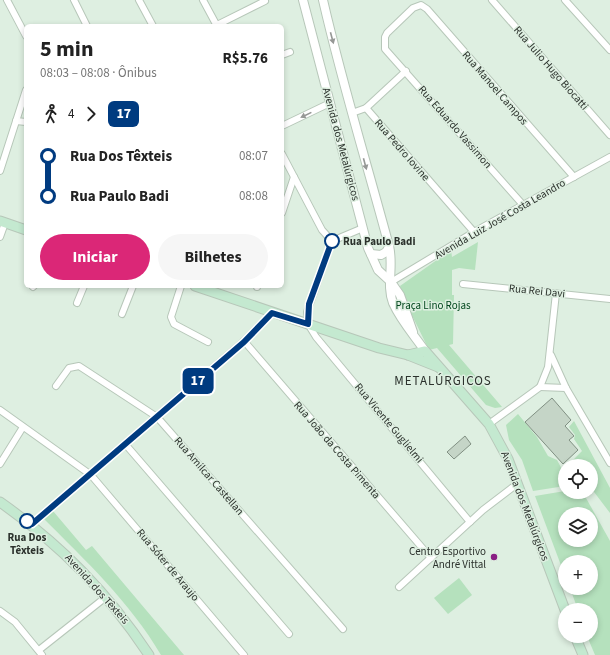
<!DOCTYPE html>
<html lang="pt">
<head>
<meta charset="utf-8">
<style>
  body { margin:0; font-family:"Source Sans 3",sans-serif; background:#f6f6f6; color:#222; height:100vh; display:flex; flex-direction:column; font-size:15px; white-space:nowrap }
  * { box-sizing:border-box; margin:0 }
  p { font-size:13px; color:#767676 }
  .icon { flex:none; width:22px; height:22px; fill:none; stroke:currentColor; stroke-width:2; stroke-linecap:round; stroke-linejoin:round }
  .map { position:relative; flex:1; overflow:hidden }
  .sheet { position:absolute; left:24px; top:24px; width:260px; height:264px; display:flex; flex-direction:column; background:#fff; border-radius:6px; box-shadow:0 2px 6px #0003 }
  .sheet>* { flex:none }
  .badge { padding:0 8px; border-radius:6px; font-size:14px; line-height:26px }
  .tools { position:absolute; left:558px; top:459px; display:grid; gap:8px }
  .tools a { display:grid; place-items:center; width:40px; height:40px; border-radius:50%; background:#fff; box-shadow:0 2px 6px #0003; font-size:20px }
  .map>.badge { position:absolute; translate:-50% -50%; box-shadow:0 0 0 2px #fff }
  .legs { display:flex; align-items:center; gap:6px; height:44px; padding:0 16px; font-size:13px }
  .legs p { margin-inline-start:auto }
  .head { display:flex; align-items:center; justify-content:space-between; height:68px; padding:0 16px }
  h1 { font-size:22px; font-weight:700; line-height:30px }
  .primary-button { display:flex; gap:8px; margin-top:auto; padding:8px 16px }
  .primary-button a { flex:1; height:46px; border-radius:24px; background:#db2777; color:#fff; font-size:16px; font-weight:700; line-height:46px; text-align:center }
  .primary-button a+a { background:#f6f6f6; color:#222 }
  ul { padding:0 16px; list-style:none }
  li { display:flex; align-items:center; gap:14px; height:40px; font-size:15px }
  li i { display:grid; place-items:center; width:6px; height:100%; margin:0 5px; background:currentColor }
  li i::after { content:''; width:10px; height:10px; margin:-5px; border:3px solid; border-radius:50%; background:#fff }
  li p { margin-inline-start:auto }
  li:first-child i { background:linear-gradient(#0000 50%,currentColor 0) }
  li:last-child i { background:linear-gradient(currentColor 50%,#0000 0) }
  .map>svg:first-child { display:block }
  .green { fill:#b5e1bd; fill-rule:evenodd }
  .building { fill:#c5d5c7; stroke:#819083 }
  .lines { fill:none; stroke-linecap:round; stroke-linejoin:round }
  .minor-casing { stroke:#b7c7b9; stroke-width:8 }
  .tertiary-casing { stroke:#b7c7b9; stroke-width:10 }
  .secondary-casing { stroke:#b7c7b9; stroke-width:11 }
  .minor { stroke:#fff; stroke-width:6 }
  .tertiary { stroke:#fff; stroke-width:8 }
  .secondary { stroke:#c4e9d0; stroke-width:9 }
  .oneway { fill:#969896 }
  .line-1-casing { stroke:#fff; stroke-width:9 }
  .line-1 { stroke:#003b80; stroke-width:6 }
  .stop-1-dot { fill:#fff; stroke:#003b80; stroke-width:2 }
  .poi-dot { fill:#8a1f84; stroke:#deefe1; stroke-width:1.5 }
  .labels { text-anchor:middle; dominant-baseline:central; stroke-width:3; stroke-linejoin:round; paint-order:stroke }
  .street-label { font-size:11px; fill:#2c322d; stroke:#deefe1 }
  .stop-label { font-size:11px; font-weight:bold; fill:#2c322d; stroke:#deefe1; text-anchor:start }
  .park-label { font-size:11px; fill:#00461c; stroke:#deefe1 }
  .poi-label { font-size:11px; fill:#2c322d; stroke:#deefe1; text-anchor:end }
  .quarter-label { font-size:13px; letter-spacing:1px; fill:#2c322d; stroke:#deefe1 }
</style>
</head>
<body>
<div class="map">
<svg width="610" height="655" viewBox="0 0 610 655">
  <rect width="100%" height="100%" fill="#deefe1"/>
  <!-- green -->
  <g class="green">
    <polygon points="478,242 475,270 459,268 452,270 452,295 454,295 453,344 449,345 502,407 495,408 486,405 437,348 429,350 407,305 400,286 451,250 452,257"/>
    <polygon points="518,414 537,437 548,456 557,460 565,475 565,486 533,491 522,460 509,440 506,425"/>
    <polygon points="574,421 610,488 610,513 591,488 591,466 571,466 569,464 582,451 574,439 575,435 569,427"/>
    <path d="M565,491L575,492L586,498L610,541V655H595L587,636H591V610H578L570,588H591V562H565V576L535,496ZM565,514H591V540H565Z"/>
    <path d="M53,511L86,550L92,546L184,655H161C130,602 85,560 42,517Z"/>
    <polygon points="459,578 472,595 448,614 434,598"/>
  </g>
  <!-- building -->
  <g class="building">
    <polygon points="552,398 571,420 565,426 574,436 569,440 578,450 563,464 525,422"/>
    <polygon points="465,436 471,444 454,459 447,452"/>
  </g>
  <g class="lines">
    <!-- minor casing -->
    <g class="minor-casing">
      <g id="minor">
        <polyline points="7,0 26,36"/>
        <polyline points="74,0 87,26"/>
        <polyline points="139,0 153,26"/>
        <polyline points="203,0 217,26"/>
        <polyline points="492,0 610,135"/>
        <polyline points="565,0 610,50"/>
        <polyline points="217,25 265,1"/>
        <polyline points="282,55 290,52"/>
        <polyline points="366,108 474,232"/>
        <polyline points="352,113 366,108 406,71"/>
        <polyline points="16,121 26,122"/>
        <polyline points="282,126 330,103"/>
        <polyline points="282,154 322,230 332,241"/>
        <polyline points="0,171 26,90"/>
        <polyline points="524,206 385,49 385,37 387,33 413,8 421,5 427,9 574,177"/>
        <polyline points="282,213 294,177"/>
        <polyline points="0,237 5,223"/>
        <polyline points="332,241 307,312 308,324 316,337 470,522"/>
        <polyline points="332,241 363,228"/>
        <polyline points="391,282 474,232 610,157"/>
        <polyline points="463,284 610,299"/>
        <polyline points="181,286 171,317 174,324 208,342"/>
        <polyline points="33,287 34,286"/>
        <polyline points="257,287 257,286"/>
        <polyline points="77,303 84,286"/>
        <polyline points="122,314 133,286"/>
        <polyline points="244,341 431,558"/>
        <polyline points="551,355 566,388"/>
        <polyline points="56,386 69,368 79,366 157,417 343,629"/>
        <polyline points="540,387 566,388 610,463"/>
        <polyline points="0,410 91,475 244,655"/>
        <polyline points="489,424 540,387 548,367 556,293"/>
        <polyline points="126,445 289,634"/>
        <polyline points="0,464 23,427"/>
        <polyline points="32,524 244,341 272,313"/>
        <polyline points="399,587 483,510 517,484"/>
        <polyline points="0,611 15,622 42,655"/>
        <polyline points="39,650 106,597"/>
      </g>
    </g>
    <!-- tertiary casing -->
    <g class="tertiary-casing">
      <g id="tertiary">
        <polyline points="303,0 368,248 378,270 391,282 400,295 413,332"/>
        <path d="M323,0C342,83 367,164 389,246C394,266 386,285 393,303C401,321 414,335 425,351"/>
        <polyline points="371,254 381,255 386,252 389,247"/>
      </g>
    </g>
    <!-- secondary casing -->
    <g class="secondary-casing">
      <g id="secondary">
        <polyline points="0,221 26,230"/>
        <polyline points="195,286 379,348 408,355 438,367"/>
        <polyline points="408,355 425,351 489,424 508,459 565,610"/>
        <path d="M0,502C61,545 108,593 149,655"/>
        <polyline points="575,636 583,655"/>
      </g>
    </g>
    <!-- minor -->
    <use href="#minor" class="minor"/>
    <!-- tertiary -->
    <use href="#tertiary" class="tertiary"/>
    <!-- secondary -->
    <use href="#secondary" class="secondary"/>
  </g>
  <!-- one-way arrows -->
  <defs><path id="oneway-solid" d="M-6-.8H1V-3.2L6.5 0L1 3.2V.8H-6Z"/></defs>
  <g class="oneway">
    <use href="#oneway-solid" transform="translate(332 38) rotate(75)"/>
    <use href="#oneway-solid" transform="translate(306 115) rotate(154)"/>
    <use href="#oneway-solid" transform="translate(365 164) rotate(75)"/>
  </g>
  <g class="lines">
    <!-- line-1 casing -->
    <g class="line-1-casing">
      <polyline id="line-1" points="27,521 32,524 244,342 272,313 308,324 309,304 332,241"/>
    </g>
    <!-- line-1 -->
    <use href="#line-1" class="line-1"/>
  </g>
  <!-- markers -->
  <g class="stop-1-dot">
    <circle cx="332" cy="241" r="7"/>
    <circle cx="27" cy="521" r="7"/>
  </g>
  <circle class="poi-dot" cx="494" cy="557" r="4"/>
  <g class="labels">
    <!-- street labels -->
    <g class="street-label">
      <text transform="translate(551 68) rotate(49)">Rua Julio Hugo Biocatti</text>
      <text transform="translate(495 88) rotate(49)">Rua Manoel Campos</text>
      <text transform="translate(455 127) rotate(49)">Rua Eduardo Vassimon</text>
      <text transform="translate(341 144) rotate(75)">Avenida dos Metalúrgicos</text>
      <text transform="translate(402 150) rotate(49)">Rua Pedro Iovine</text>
      <text transform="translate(500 219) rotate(-30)">Avenida Luiz José Costa Leandro</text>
      <text transform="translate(537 291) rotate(6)">Rua Rei Davi</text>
      <text transform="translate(389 423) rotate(50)">Rua Vicente Guglielmi</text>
      <text transform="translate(337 450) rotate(49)">Rua João da Costa Pimenta</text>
      <text transform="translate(209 476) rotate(49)">Rua Amilcar Castellan</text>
      <text transform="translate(525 506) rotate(69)">Avenida dos Metalúrgicos</text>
      <text transform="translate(168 565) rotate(50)">Rua Sóter de Araujo</text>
      <text transform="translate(97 589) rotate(48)">Avenida dos Têxteis</text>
    </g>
    <!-- stop labels -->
    <g class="stop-label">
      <text x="343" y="241">Rua Paulo Badi</text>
      <text x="27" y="537" text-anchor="middle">Rua Dos<tspan x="27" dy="13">Têxteis</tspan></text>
    </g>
    <!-- park labels -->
    <g class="park-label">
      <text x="433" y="305">Praça Lino Rojas</text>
    </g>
    <!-- poi labels -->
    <g class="poi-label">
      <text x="486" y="551">Centro Esportivo<tspan x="486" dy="13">André Vittal</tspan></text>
    </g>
    <!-- quarter labels -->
    <g class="quarter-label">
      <text x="443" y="381">METALÚRGICOS</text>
    </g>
  </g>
</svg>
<div class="tools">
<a><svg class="icon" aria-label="locate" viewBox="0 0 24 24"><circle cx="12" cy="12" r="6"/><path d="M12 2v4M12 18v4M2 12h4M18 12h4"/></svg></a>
<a><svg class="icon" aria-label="layers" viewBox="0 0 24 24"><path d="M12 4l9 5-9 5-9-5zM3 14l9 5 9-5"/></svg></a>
<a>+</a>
<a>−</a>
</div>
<b class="badge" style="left:198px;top:381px;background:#003b80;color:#fff">17</b>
<section class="sheet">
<div class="head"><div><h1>5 min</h1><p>08:03 – 08:08 · Ônibus</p></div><b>R$5.76</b></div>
<div class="legs"><svg class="icon" aria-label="walk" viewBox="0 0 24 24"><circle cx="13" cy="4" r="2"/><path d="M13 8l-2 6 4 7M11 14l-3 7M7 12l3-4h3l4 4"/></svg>4<svg class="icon" aria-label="forward" viewBox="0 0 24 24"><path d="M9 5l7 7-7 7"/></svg><b class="badge" style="background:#003b80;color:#fff">17</b></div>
<ul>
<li><i style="color:#003b80"></i><b>Rua Dos Têxteis</b><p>08:07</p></li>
<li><i style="color:#003b80"></i><b>Rua Paulo Badi</b><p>08:08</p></li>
</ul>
<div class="primary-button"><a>Iniciar</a><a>Bilhetes</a></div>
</section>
</div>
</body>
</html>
